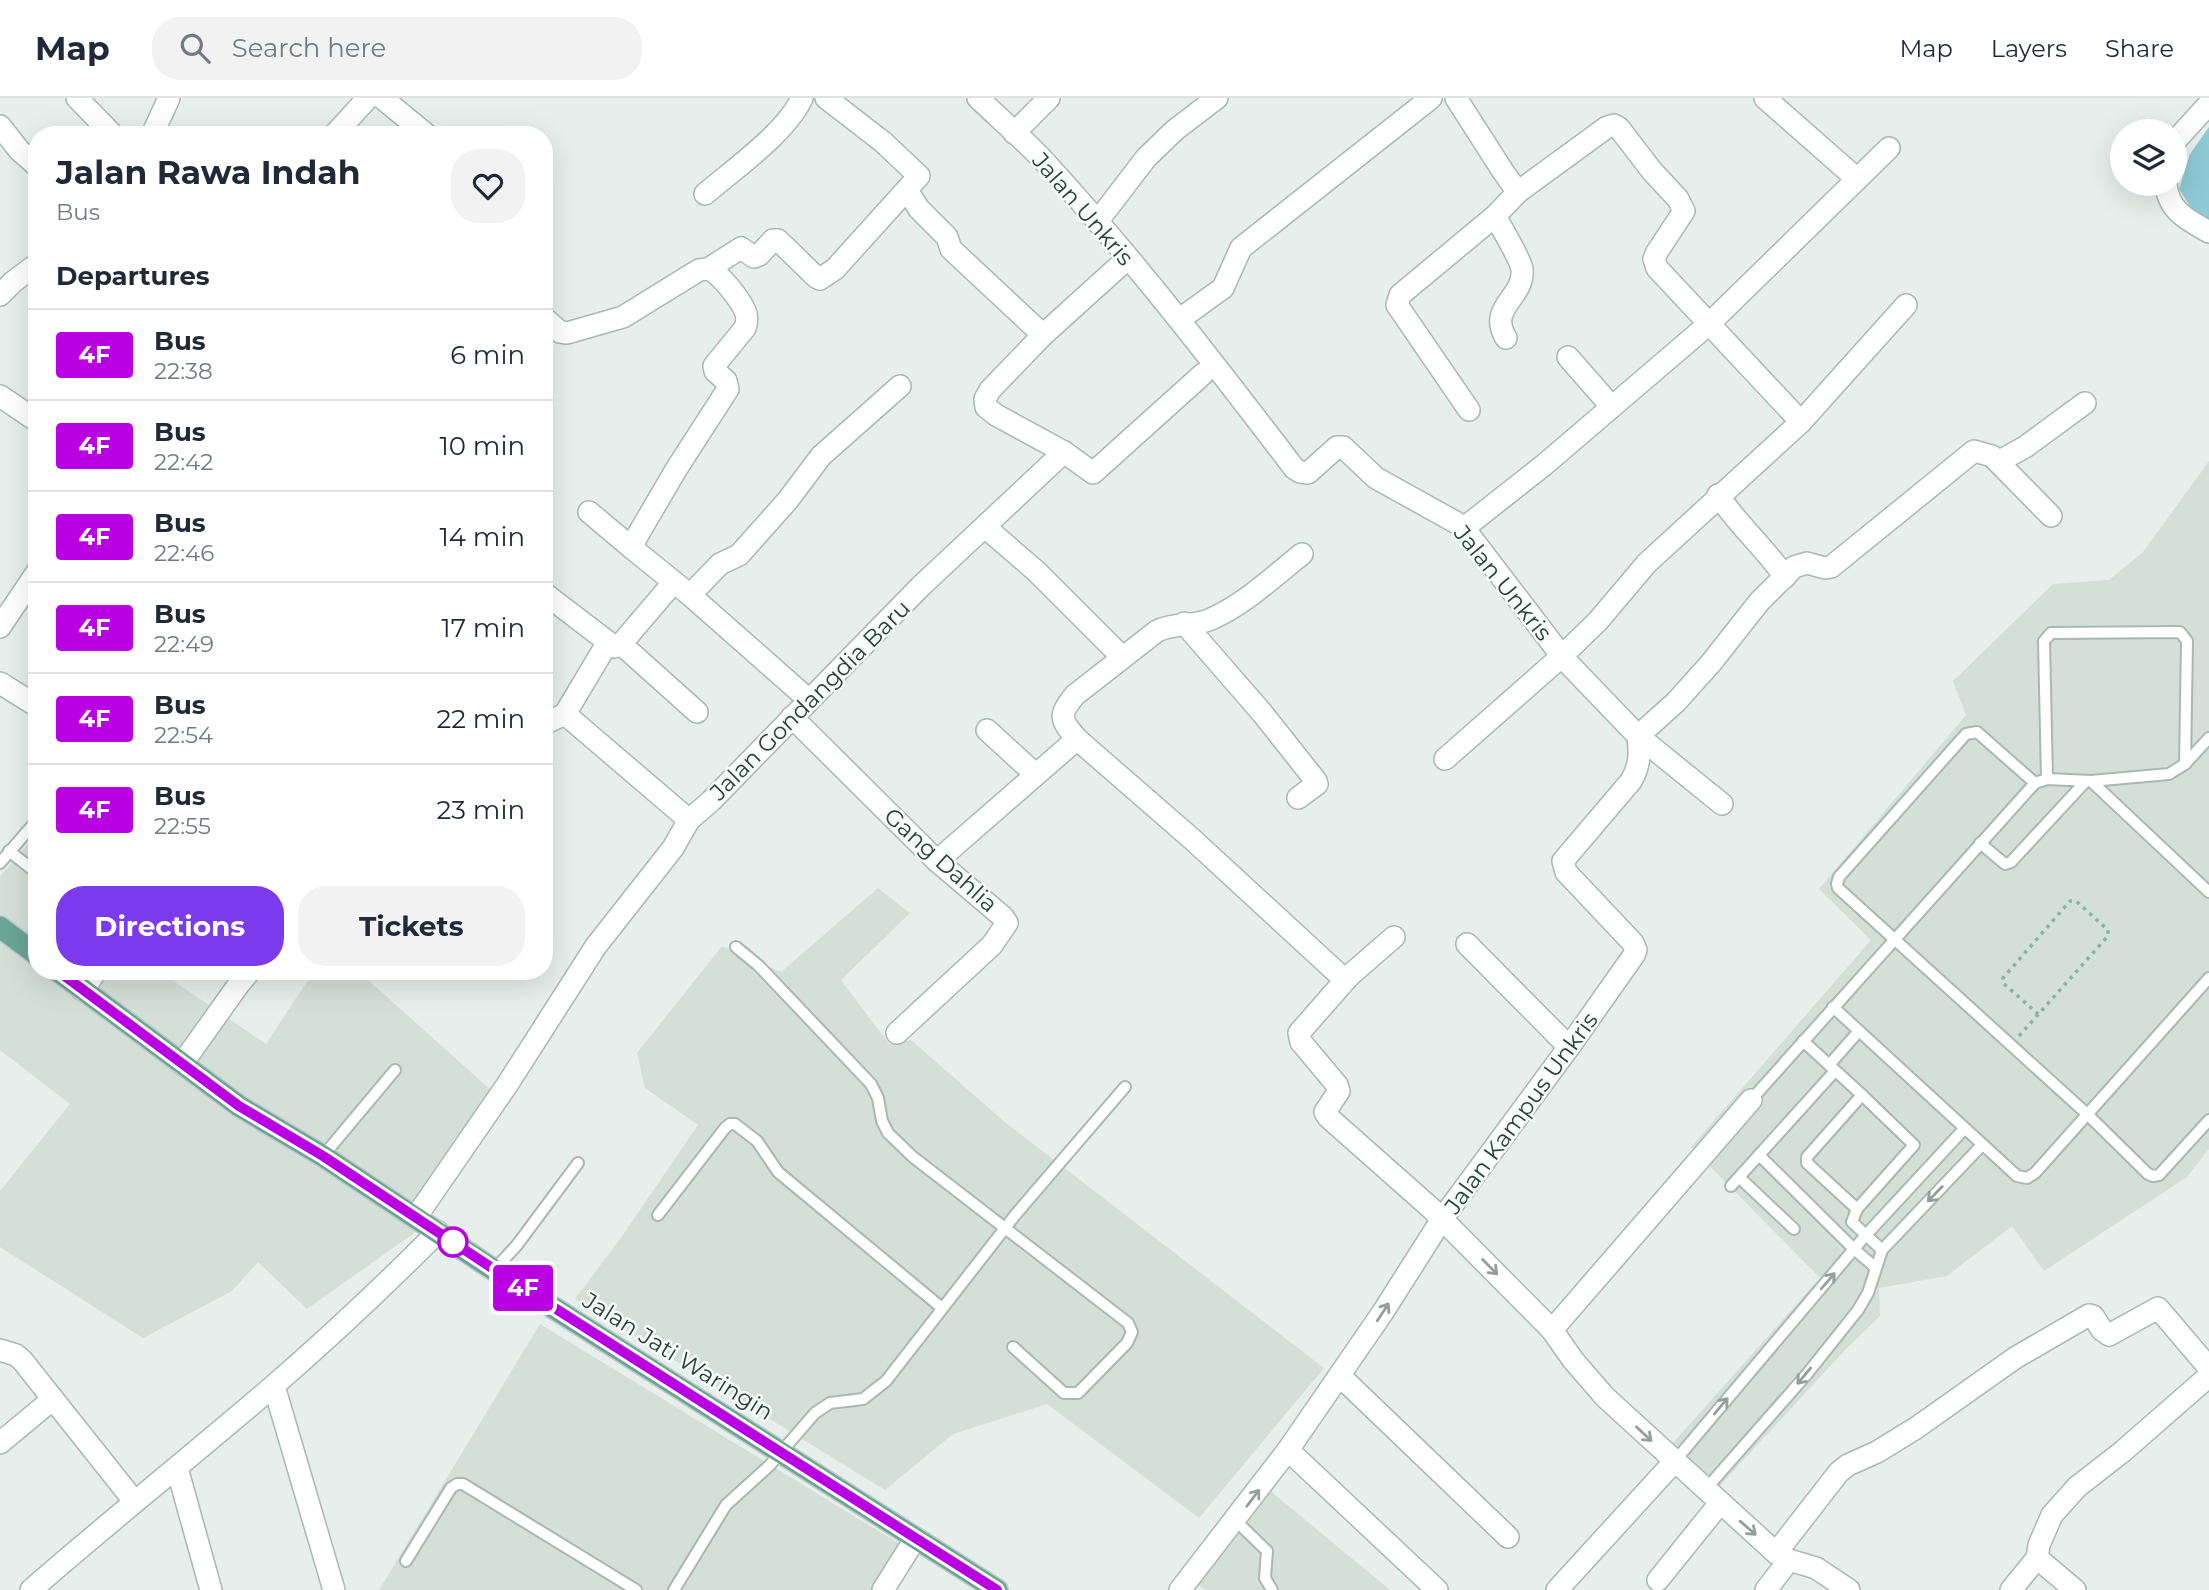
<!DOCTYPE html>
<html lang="en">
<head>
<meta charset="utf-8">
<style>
  body { margin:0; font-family:Montserrat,sans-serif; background:#f2f2f3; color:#1f2937; height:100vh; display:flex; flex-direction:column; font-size:26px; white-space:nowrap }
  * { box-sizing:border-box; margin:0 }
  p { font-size:23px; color:#747a83 }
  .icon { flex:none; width:38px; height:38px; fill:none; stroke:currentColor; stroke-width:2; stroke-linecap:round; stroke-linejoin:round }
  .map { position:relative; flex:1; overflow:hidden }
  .panel { position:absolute; left:28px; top:28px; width:525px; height:854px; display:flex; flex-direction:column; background:#fff; border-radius:28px; box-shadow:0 7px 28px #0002 }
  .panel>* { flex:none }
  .badge { padding:0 14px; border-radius:5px; font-size:24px; line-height:46px }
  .fabs { position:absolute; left:2110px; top:21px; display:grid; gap:14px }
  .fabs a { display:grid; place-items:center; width:77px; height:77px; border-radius:50%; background:#fff; box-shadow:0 7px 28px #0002; font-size:35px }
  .map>.badge { position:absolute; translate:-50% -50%; box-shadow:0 0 0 4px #fff }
  h2 { padding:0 28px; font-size:26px; line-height:63px }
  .round { display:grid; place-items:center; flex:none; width:74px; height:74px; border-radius:28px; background:#f2f2f3 }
  .head { display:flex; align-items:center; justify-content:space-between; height:119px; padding:0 28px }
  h1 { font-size:33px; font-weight:700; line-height:52px }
  .action { display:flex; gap:14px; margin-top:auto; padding:14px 28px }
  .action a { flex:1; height:80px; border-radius:28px; background:#7c3aed; color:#fff; font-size:28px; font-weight:700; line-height:80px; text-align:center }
  .action a+a { background:#f2f2f3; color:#1f2937 }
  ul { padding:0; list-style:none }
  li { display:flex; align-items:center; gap:21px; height:91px; padding:0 28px; border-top:2px solid #e0e1e3 }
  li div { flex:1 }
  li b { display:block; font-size:26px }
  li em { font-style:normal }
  li .badge { min-width:77px; font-weight:700; text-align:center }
  header { display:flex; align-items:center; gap:42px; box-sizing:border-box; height:98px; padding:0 35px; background:#fff; border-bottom:2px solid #e0e1e3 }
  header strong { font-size:33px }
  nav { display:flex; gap:38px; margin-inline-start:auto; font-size:24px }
  .search { width:490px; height:63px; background:#f2f2f3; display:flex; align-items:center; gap:18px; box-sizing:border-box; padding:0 24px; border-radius:28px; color:#747a83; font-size:26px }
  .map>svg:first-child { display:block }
  .built { fill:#d4dfda }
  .water { fill:#8ec9d4 }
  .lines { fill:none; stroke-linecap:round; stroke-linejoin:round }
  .lane-casing { stroke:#a8b8b2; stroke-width:14 }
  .street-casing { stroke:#a8b8b2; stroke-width:24 }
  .primary-casing { stroke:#c2cac8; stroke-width:24 }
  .path { stroke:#86b3a5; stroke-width:3.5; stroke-dasharray:3.5 5; stroke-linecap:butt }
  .lane { stroke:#fff; stroke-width:10 }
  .street { stroke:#fff; stroke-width:21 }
  .primary { stroke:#6aa596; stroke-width:21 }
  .oneway { stroke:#92a09c }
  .line-casing { stroke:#fff; stroke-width:16 }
  .line { stroke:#b900e2; stroke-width:10 }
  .stop-dot { fill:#fff; stroke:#b900e2; stroke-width:3.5 }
  .labels { text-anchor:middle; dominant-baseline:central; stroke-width:5; stroke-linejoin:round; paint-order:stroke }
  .street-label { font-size:23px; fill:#24423a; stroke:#f7fbf9 }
</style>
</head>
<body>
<header>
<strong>Map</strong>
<div class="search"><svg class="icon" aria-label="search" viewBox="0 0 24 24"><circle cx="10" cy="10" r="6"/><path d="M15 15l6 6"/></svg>Search here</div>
<nav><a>Map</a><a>Layers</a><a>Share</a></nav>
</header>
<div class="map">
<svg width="2209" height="1492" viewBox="0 0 2209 1492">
  <rect width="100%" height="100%" fill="#e6efeb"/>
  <!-- built -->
  <g class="built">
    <polygon points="2209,363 2209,1051 2187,1079 2044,1173 2012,1128 1947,1178 1879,1190 1880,1218 1845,1252 1717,1391 1671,1347 1820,1180 1691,1049 1871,842 1819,791 1966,617 1953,583 2053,486 2109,482 2143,454"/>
    <polygon points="37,736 37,873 159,873 266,946 314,873 358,873 502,1002 417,1133 307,1211 258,1164 232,1193 143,1240 0,1149 0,1093 70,1006 0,952 0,778"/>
    <polygon points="878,790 910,815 841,882 889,946 911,942 1006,1025 1324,1270 1199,1420 1047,1306 953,1336 885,1392 575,1201 620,1141 698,1027 645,990 637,955 722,848 781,874"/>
    <polygon points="540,1226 903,1448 875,1492 379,1492"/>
    <polygon points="1268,1391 1390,1492 1205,1492 1198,1487"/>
  </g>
  <!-- water -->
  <polygon class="water" points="2209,29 2209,129 2204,130 2179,91 2190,56"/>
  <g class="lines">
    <!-- lane casing -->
    <g class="lane-casing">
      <g id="lane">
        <polyline points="2047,681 2044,543 2051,535 2180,534 2187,543 2185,666"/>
        <polyline points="2091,683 2209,794"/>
        <polyline points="2035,685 1977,634 1966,636 1839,779 1837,786 1838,790 2087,1016 2148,1076 2153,1078 2159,1077 2209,1022"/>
        <polyline points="1980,745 2005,766 2011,764 2086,683"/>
        <polyline points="9,753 37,775"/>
        <polyline points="0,765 37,722"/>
        <polyline points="736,849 759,868 871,986 878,1000 882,1023 888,1035 913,1059 1128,1225 1132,1234 1127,1245 1078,1295 1064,1295 1013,1249"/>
        <polyline points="1833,909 2017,1078 2027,1080 2035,1075 2209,880"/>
        <polyline points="1803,943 1862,997 1807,1059 1807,1065 1857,1111 1852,1124 1882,1152"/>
        <polyline points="1829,967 1859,933"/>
        <polyline points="1751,1002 2035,685 2047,681 2091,683 2169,676 2185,666 2209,640"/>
        <polyline points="1759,1057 1855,1152 1875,1169"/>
        <polyline points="323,1058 395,972"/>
        <polyline points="1740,1080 1794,1131"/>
        <polyline points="1731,1088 1835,973"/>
        <polyline points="1857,1111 1914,1047 1862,997"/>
        <polyline points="658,1117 725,1030 730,1026 735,1026 757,1043 778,1074 942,1210"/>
        <polyline points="494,1172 517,1147 578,1065"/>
        <polyline points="1674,1364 1865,1138 1964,1031"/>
        <polyline points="1705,1392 1807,1276 1858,1212 1868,1195 1882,1152 1982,1047"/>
        <polyline points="1236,1423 1267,1453 1265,1480 1272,1492"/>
        <polyline points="406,1463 451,1390 457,1386 463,1386 636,1492"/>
        <polyline points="674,1492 726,1407 770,1367 815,1315 830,1305 863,1301 886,1283 1016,1116 1125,989"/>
      </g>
    </g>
    <!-- street casing -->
    <g class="street-casing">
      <g id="street">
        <polyline points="77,0 113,37"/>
        <polyline points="382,0 427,37"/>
        <path d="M978,0C1000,21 1023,41 1044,63C1133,160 1214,265 1294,370L1300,374L1308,375L1337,349H1343L1376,380L1457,425L1464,430L1564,561L1638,638L1722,706"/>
        <polyline points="1456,0 1504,75 1518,94"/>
        <polyline points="1765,0 1857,81"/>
        <polyline points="0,28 19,52 37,68"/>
        <polyline points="1014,35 1049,0"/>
        <polyline points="152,37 169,0"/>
        <polyline points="334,37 368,0"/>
        <polyline points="2175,43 2209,6"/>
        <path d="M2166,86C2168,113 2188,122 2209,134"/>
        <polyline points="907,92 919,111 947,139 951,151 1043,237"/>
        <path d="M705,96C734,71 787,34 802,0"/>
        <path d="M1495,118C1501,129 1520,160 1522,171C1525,200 1487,209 1506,240"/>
        <polyline points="1097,124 1146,60 1175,32 1217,0"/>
        <polyline points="1127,161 1043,237 990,292 985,301 986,309 996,317 1064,354 1093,375 1203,276"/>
        <path d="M708,171C719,174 740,201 745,213C748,219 747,224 745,230L714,268L715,273L726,283L728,291L677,370L636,440L633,451L690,497L809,602"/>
        <polyline points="0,197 13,184 37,166"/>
        <polyline points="544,220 560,234 567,235 623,219 699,172 708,171 741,150 754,159 759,157 773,142 778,142 816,179 820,181 835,171 919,78 883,44 826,0"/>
        <polyline points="1180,221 1223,190 1241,150 1431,0"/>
        <polyline points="1568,259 1611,308"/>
        <polyline points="0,298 37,323"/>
        <polyline points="1469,312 1397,207 1400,197 1495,118 1518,94 1607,29 1614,27 1619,30 1652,73 1678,101 1684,113 1657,154 1654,161 1657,170 1801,324"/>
        <polyline points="1998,364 2025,349 2085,305"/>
        <path d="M1718,397C1738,427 1765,450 1785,479"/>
        <polyline points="589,414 633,451"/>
        <polyline points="985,429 1036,473 1122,559"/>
        <polyline points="1464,430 1544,367 1710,225 1889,50"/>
        <path d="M1302,456C1274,478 1244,507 1211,521C1194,529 1176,524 1157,533L1075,597C1058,618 1060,621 1077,641L1192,741L1345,882"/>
        <polyline points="544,495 608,544"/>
        <polyline points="690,497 720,466 739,457 788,402 821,358 900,288"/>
        <polyline points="1184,525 1263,616 1316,683 1317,686 1298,700"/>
        <polyline points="0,529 37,474"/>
        <polyline points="621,546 697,614"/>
        <polyline points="0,585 37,608"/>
        <polyline points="565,616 689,722"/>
        <polyline points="792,619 937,763 1003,819 1007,825 992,847 897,935"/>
        <polyline points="544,626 565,616 608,544 614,549 621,546 673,485"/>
        <polyline points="987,632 1035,676"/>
        <polyline points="1638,638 1676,604 1711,565 1759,504 1794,469 1807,465 1825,470 1831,469 1974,353 1992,358 2051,418"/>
        <polyline points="1445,661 1562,558 1598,523 1647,465 1801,324 1906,207"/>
        <polyline points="937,763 1077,641"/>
        <polyline points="1394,839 1349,878 1299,935 1301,944 1337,987 1339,993 1325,1014 1328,1019 1433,1112 1552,1232 1573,1262 1605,1299 1776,1455 1789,1462 1816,1470 1849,1492"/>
        <polyline points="1467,846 1569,949"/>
        <polyline points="83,892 96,873"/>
        <polyline points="182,966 239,886 250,873"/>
        <polyline points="416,1119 507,987 596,848 673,750 689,722 711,703 920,489 1064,354"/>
        <polyline points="1552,1232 1751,1002"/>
        <polyline points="0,1252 16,1257 22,1262 134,1403"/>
        <polyline points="1340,1278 1508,1439"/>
        <polyline points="274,1288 334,1492"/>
        <polyline points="0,1345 53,1301"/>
        <polyline points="1288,1352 1437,1492"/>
        <polyline points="177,1370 211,1492"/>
        <polyline points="1776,1455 1839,1374 1848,1367 1877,1354 1916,1330 2015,1260 2089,1217 2093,1218 2102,1232 2109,1237 2158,1210 2209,1270"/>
        <polyline points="2037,1460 2075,1492"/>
        <polyline points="1658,1482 1720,1405"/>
        <path d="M31,1492C110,1423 192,1358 271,1290C329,1240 384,1188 438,1134"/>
        <polyline points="883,1492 915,1441"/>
        <path d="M1180,1492L1288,1352L1383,1214L1442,1121L1569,949L1634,857L1636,852L1633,845L1566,774L1563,763L1631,683C1640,668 1640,656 1638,638"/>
        <polyline points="1557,1492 1674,1364"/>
        <polyline points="1766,1492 1789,1462"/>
        <polyline points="2011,1492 2037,1460 2039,1447 2052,1417 2077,1389 2122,1354 2209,1278"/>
      </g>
    </g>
    <!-- primary casing -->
    <g class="primary-casing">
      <g id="primary">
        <polyline points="0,829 37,857"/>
        <polyline points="58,873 239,1008 323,1058 494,1172 997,1492"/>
      </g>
    </g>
    <!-- path -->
    <polyline class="path" points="2019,938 2108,838 2108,832 2076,803 2070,803 2003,880 2003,885 2038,916"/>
    <!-- lane -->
    <use href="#lane" class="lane"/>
    <!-- street -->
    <use href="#street" class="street"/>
    <!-- primary -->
    <use href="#primary" class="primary"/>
  </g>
  <!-- one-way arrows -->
  <defs><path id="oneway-shaft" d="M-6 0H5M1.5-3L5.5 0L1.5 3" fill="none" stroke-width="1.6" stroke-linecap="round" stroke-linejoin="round" transform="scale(1.75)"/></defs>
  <g class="oneway">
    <use href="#oneway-shaft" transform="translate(1935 1096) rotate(134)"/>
    <use href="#oneway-shaft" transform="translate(1490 1169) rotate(45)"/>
    <use href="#oneway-shaft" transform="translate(1828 1183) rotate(-49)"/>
    <use href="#oneway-shaft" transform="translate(1383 1214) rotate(-57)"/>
    <use href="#oneway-shaft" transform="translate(1804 1278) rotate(130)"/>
    <use href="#oneway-shaft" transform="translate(1721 1308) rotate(-50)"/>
    <use href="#oneway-shaft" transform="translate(1644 1336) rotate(43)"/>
    <use href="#oneway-shaft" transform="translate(1253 1400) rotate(-53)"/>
    <use href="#oneway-shaft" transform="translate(1748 1430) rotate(41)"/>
  </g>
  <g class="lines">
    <!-- line casing -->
    <g class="line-casing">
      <polyline id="line" points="58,873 239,1008 323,1058 495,1172 997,1492"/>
    </g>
    <!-- line -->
    <use href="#line" class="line"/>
  </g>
  <!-- markers -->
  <circle class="stop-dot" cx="453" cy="1144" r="14"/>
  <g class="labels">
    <!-- street labels -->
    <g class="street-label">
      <text transform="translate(1083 111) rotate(49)">Jalan Unkris</text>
      <text transform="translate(1503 485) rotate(51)">Jalan Unkris</text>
      <text transform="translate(810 602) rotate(-45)">Jalan Gondangdia Baru</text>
      <text transform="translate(941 762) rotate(42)">Gang Dahlia</text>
      <text transform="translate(1521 1015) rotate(-54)">Jalan Kampus Unkris</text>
      <text transform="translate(678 1258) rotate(32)">Jalan Jati Waringin</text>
    </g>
  </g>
</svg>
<div class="fabs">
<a><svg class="icon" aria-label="layers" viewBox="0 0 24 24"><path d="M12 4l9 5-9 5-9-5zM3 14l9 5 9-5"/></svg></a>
</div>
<b class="badge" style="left:523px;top:1190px;background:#b900e2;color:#fff">4F</b>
<section class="panel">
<div class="head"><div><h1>Jalan Rawa Indah</h1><p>Bus</p></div><a class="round"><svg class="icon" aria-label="heart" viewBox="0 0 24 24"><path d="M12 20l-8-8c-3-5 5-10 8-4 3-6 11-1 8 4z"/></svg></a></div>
<h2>Departures</h2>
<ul>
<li><span class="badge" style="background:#b900e2;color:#fff">4F</span><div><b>Bus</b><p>22:38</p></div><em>6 min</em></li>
<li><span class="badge" style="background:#b900e2;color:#fff">4F</span><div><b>Bus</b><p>22:42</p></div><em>10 min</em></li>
<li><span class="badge" style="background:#b900e2;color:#fff">4F</span><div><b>Bus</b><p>22:46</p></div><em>14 min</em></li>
<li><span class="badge" style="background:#b900e2;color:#fff">4F</span><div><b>Bus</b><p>22:49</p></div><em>17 min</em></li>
<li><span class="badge" style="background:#b900e2;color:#fff">4F</span><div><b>Bus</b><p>22:54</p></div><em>22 min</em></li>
<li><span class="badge" style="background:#b900e2;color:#fff">4F</span><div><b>Bus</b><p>22:55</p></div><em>23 min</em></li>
</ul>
<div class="action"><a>Directions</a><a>Tickets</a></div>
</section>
</div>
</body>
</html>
